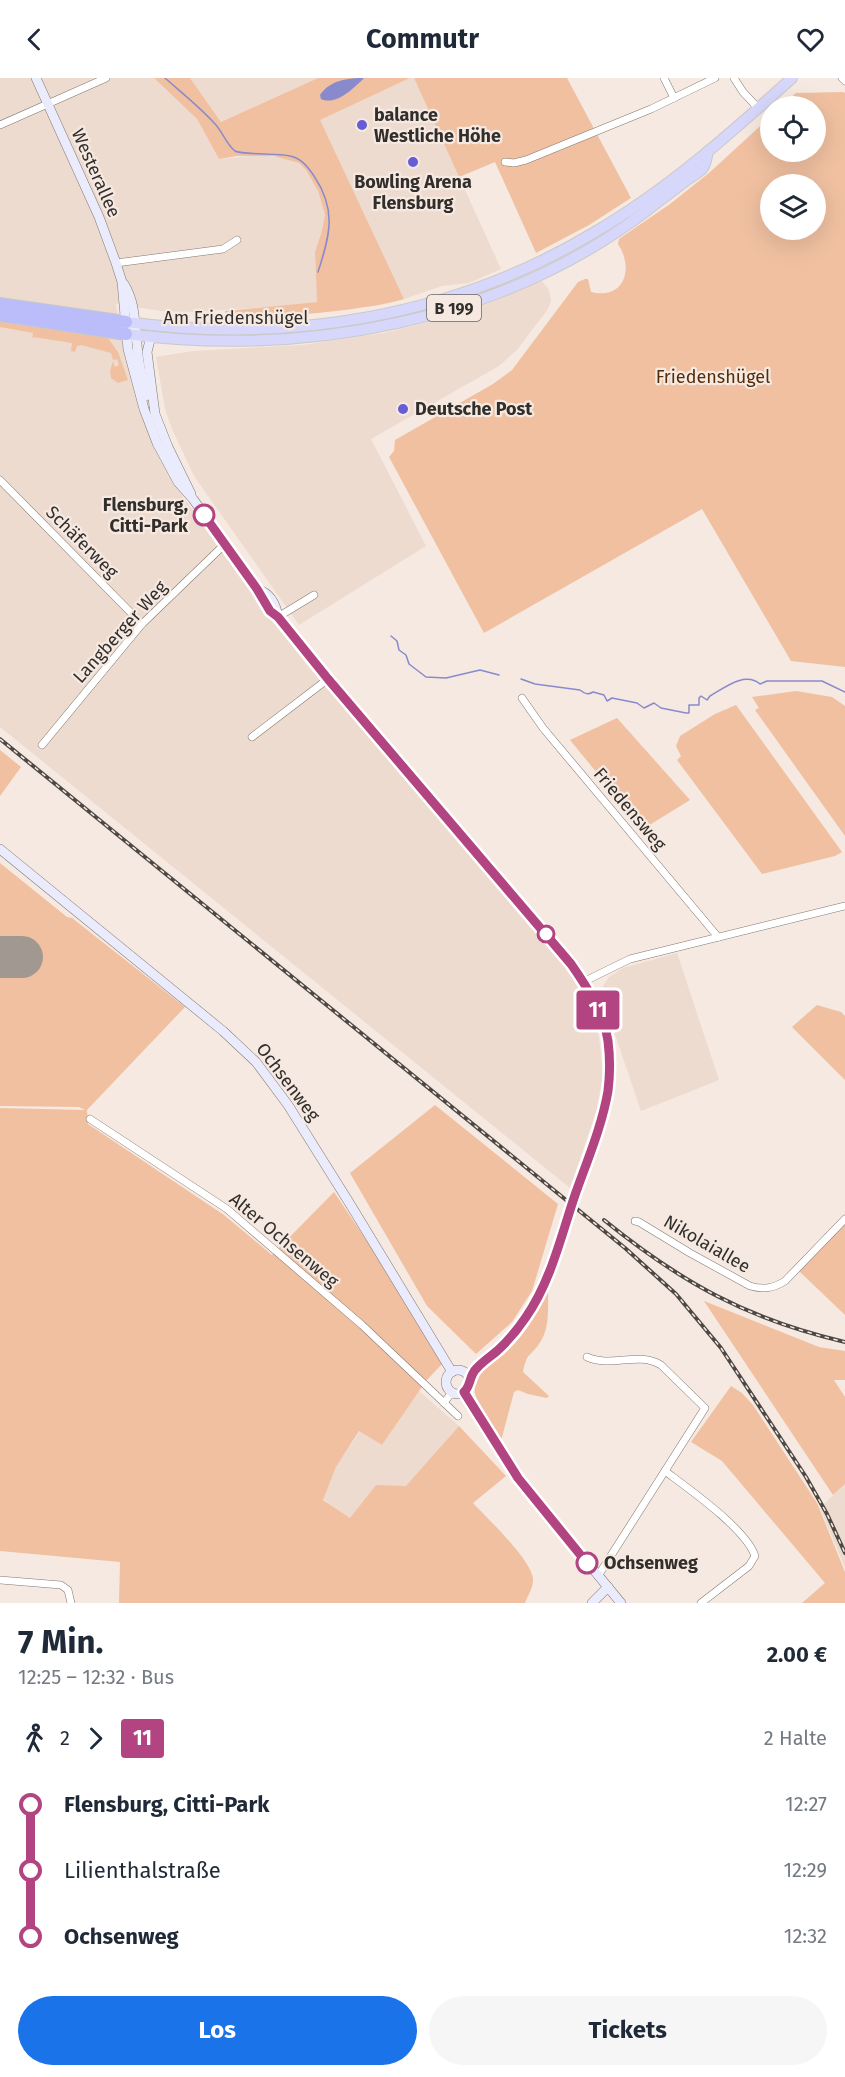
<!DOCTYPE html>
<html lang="de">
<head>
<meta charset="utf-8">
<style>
  body { margin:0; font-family:"Fira Sans",sans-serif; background:#f6f6f7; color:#1f2937; height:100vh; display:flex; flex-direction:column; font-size:22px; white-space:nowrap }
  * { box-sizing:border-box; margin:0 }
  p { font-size:20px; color:#747a83 }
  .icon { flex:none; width:33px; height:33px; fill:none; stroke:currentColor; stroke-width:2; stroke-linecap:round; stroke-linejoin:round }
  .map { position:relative; height:1525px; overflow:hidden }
  .drawer { display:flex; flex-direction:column; background:#fff; flex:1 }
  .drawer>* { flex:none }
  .badge { padding:0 12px; border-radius:4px; font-size:21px; line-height:39px }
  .tools { position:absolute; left:760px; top:18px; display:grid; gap:12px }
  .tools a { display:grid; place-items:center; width:66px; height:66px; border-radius:50%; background:#fff; box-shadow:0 6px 24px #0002; font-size:30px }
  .map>.badge { position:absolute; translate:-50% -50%; box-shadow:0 0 0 3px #fff }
  .legs { display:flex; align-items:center; gap:9px; height:66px; padding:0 18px; font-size:20px }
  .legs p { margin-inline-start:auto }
  .summary { display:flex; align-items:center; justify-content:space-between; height:102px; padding:0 18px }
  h1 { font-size:33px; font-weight:700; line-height:45px }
  .action { display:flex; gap:12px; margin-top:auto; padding:12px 18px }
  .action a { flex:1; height:69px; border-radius:36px; background:#1a73e8; color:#fff; font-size:24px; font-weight:700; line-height:69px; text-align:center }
  .action a+a { background:#f6f6f7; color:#1f2937 }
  ul { padding:0 18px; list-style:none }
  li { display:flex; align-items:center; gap:21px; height:66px; font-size:22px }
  li i { display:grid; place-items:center; width:9px; height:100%; margin:0 8px; background:currentColor }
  li i::after { content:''; width:15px; height:15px; margin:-8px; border:4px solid; border-radius:50%; background:#fff }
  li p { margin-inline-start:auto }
  li:first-child i { background:linear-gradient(#0000 50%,currentColor 0) }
  li:last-child i { background:linear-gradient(currentColor 50%,#0000 0) }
  header { display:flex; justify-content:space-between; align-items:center; height:78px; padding:0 18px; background:#fff; font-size:27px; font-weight:700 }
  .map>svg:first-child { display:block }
  .built { fill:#eedbcf }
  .green { fill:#f0c0a1; fill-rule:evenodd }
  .water { fill:#898acc }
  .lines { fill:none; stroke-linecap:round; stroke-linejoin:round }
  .stream { stroke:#898acc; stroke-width:1.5 }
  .runway { stroke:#a19892; stroke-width:42 }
  .street-casing { stroke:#827870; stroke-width:8 }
  .secondary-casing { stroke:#827870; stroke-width:10 }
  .primary-casing { stroke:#cac9c8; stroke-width:12 }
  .highway-casing { stroke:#cac9c8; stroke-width:14 }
  .street { stroke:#fff; stroke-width:7 }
  .secondary { stroke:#eaebfd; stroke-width:9 }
  .primary { stroke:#d6d7fb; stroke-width:10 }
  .highway { stroke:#babdf9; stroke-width:12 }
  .rail-casing { stroke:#4d4844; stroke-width:4 }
  .rail { stroke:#f5e9e1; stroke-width:1.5; stroke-dasharray:4.5; stroke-linecap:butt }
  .secondary-bridge-casing { stroke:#827870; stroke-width:10; stroke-linecap:butt }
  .secondary-bridge { stroke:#eaebfd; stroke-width:9 }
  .line-1-casing { stroke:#fff; stroke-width:14 }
  .line-1 { stroke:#b24481; stroke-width:9 }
  .poi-dot { fill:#665cd5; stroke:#f5e9e1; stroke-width:2 }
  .stop-1-dot { fill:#fff; stroke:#b24481; stroke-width:3 }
  .labels { text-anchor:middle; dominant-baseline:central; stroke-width:4.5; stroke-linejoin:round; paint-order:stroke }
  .shield { fill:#f5e9e1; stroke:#6c6662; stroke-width:1.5 }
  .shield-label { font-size:16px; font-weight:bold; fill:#322e2b }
  .poi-label { font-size:18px; font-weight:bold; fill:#322e2b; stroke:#f5e9e1; text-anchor:start }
  .street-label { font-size:18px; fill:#322e2b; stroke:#f5e9e1 }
  .park-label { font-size:18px; fill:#562c09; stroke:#f5e9e1 }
  .stop-label { font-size:18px; font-weight:bold; fill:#322e2b; stroke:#f5e9e1; text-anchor:end }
</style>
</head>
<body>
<header><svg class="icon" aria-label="back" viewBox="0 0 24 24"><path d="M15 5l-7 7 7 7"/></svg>Commutr<svg class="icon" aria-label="heart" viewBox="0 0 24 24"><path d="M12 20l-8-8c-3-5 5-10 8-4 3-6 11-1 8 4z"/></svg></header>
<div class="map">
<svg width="845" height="1525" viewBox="0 0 845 1525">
  <rect width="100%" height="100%" fill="#f5e9e1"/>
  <!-- built -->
  <g class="built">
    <polygon points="0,0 154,0 197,41 219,81 262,77 288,80 299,85 306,92 318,113 325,137 321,156 315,174 317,224 281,228 194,234 161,233 116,226 121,260 148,355 173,404 216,466 285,557 363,651 578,901 598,951 603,995 597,1031 570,1110 0,649"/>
    <polygon points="190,0 318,0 221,44"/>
    <polygon points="410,0 414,0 501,191 469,205 442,208 404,221 319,42"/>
    <polygon points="542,203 549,212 551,222 548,231 517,272 499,288 371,361 426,468 299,547 194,398 172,351 165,331 156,279 192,273 302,267 384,255 438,242 489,225"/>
    <polygon points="677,875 719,1002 641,1033 603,921 603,908 609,899 623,890"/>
    <polygon points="419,1313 459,1348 406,1409 376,1407 350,1441 323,1421 336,1389 360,1353 382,1367"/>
    <polygon points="845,1406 845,1490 820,1430"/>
  </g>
  <!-- green -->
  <g class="green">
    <path d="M154,0H190L221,44L318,0H410L320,42L404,221C385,227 365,229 345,232C305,237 266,240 225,238V233L317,224L315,174L321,156L325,137L318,113L306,92L299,85L274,78H237L219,81L197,41Z"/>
    <polygon points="414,0 567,0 631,120 589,147 536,175 495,84 459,99"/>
    <path d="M843,14L845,15V589L791,583L702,431L484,555L389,379L394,373L395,362L493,306L512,292L578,204L585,201H588L591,214C625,222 634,190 618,166L619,161L670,126L709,95L771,38V74H816V28H781L796,15ZM771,106H816V152H771Z"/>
    <polygon points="0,243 108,260 118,274 128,302 118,305 111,300 110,293 113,283 115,289 119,287 117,281 113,282 111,275 81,267 77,268 75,274 71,273 72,265 33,259 32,261 33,255 0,249"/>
    <polygon points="796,613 832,619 845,628 845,758 755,632 759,630 752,619"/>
    <polygon points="736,627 842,774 835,778 762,796 677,682 681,678 676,668 680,658 715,636"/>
    <polygon points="617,640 690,722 643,751 570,662"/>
    <polygon points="0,672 21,689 0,718"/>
    <path d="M0,785L67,839L72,840L185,929L87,1032L88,1046L224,1137L272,1177L334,1114L385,1190L443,1285L426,1303L382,1367L359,1353L336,1389L323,1422L350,1440L376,1407L406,1408L459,1348L506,1398L473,1425C486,1439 535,1485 533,1503C533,1510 527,1519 525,1525H119L120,1484L0,1473V1030L85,1032L79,1029L0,1028Z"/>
    <polygon points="817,927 841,934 845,938 845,1002 792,949"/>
    <polygon points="435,1027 558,1126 532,1213 512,1244 476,1276 427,1228 350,1095"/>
    <polygon points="845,1145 845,1237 799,1193"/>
    <path d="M548,1213C548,1230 550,1251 539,1266C529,1280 527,1274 523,1294L549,1318L547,1320L528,1316L518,1312L514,1314L501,1363L476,1319C474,1313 474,1307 477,1301C483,1286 504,1277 515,1265C529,1250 538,1231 548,1213Z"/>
    <polygon points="704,1223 819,1269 845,1273 845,1302 834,1302 845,1319 845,1406 833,1417"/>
    <polygon points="731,1308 742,1315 753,1327 817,1425 845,1494 845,1525 802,1525 825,1505 722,1383 691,1364"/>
  </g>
  <!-- water -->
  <path class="water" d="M364,0C354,10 336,28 321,21L320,17C330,2 348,0 364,0Z"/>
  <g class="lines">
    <!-- stream -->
    <g class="stream">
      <path d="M165,0C182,15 201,30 216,47C223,55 227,67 235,73C242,77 278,75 290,78C301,80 308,89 314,98C337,132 330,157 318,194"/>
      <polyline points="391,558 397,563 399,572 406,577 409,586 426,599 446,600 480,592 499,597"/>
      <path d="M521,601L535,606L580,612C585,616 588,617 593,614L604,617L607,623L612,620L637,625L644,630L654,625L661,630L686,635H689V627H699V620L701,618L707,622L710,618C724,610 745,593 760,606L767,603H822L845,614"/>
    </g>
    <!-- runway -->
    <polyline class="runway" points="0,879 22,879"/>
    <!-- street casing -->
    <g class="street-casing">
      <g id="street">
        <polyline points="664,0 674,20"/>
        <polyline points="734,0 743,14 758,30"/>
        <polyline points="842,0 845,3"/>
        <polyline points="0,47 106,0"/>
        <polyline points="505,84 514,85 526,82 651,31 715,0"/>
        <polyline points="116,185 223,171 237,162"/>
        <polyline points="0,402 142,546"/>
        <polyline points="278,539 314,517"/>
        <polyline points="522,620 543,650 718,859"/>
        <polyline points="252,659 328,601"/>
        <polyline points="42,667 142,546 225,466"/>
        <polyline points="583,904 630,881 845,828"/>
        <polyline points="90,1041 227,1131 362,1247 458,1338"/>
        <path d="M635,1143L639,1144L690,1175L750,1208C764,1212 774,1210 785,1203L845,1141"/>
        <path d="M587,1279C612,1290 638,1273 661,1287L705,1330L598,1498"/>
        <polyline points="444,1325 452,1314"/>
        <path d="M665,1393C689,1411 746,1451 755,1478L749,1488L701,1525"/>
        <polyline points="0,1502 61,1507 68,1512 71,1525"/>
      </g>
    </g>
    <!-- secondary casing -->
    <g class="secondary-casing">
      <g id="secondary">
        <path d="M36,0L99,139L116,185L122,204L128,271L144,331L157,365L178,404L193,421L257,511L270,533L278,539C338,613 400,685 462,758C484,783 505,808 527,834C559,871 600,912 608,963C616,1012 596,1058 580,1103"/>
        <path d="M124,206C136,226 134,244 137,266C138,283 142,301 146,318"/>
        <polyline points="151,258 147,274 155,336 168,369 191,416"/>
        <path d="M257,511C270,515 276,526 278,539"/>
        <polyline points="0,771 223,953 256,984 288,1027 350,1126 452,1294"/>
        <circle cx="458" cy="1304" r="12"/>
        <polyline points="470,1303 475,1292 509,1261 526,1240 539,1218 567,1142"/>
        <polyline points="464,1314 518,1400 621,1525"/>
        <polyline points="592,1525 608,1509"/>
      </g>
    </g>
    <!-- primary casing -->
    <g class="primary-casing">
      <g id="primary">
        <path d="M126,244C288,266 454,239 595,154C667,112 730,56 792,0"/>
        <path d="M126,256C305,279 499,244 645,134C659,123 674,112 688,101C693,98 700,94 703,90C706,86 707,78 708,73"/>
      </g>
    </g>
    <!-- highway casing -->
    <g class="highway-casing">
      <g id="highway">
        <polyline points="0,226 126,244"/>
        <polyline points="0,237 126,256"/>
      </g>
    </g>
    <!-- street -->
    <use href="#street" class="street"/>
    <!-- secondary -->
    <use href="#secondary" class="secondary"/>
    <!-- primary -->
    <use href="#primary" class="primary"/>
    <!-- highway -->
    <use href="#highway" class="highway"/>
    <!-- rail casing -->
    <g class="rail-casing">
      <g id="rail">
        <polyline points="0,661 625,1170 676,1216 721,1270 806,1399 827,1436 845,1475"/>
        <path d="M604,1142C682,1205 747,1241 845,1264"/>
      </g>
    </g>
    <!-- rail -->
    <use href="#rail" class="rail"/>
    <!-- secondary-bridge casing -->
    <g class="secondary-bridge-casing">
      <polyline id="secondary-bridge" points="567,1142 580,1103"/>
    </g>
    <!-- secondary-bridge -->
    <use href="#secondary-bridge" class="secondary-bridge"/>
  </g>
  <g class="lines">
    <!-- line-1 casing -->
    <g class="line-1-casing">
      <path id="line-1" d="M204,437L257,511L270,533L278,539L328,601L571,886C587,909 604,935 608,963C610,979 610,997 608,1013C602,1048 587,1083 575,1117C561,1158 551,1203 526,1239C518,1251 508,1263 497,1273C490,1279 482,1284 476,1291C469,1298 471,1308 464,1314L518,1400L587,1485"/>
    </g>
    <!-- line-1 -->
    <use href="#line-1" class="line-1"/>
  </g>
  <!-- markers -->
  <g class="poi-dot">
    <circle cx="362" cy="47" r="6"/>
    <circle cx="413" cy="84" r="6"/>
    <circle cx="403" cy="331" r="6"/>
  </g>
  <g class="stop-1-dot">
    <circle cx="204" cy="437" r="10"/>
    <circle cx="546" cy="856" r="8"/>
    <circle cx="587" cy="1485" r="10"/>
  </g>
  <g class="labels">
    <!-- shield labels -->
    <rect class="shield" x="427" y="217" width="54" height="26" rx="4.5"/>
    <g class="shield-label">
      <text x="454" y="230">B 199</text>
    </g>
    <!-- poi labels -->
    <g class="poi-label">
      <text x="374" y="37">balance<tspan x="374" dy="21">Westliche Höhe</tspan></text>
      <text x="413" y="104" text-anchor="middle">Bowling Arena<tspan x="413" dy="21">Flensburg</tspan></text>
      <text x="415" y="331">Deutsche Post</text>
    </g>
    <!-- street labels -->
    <g class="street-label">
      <text transform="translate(96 95) rotate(66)">Westerallee</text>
      <text x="236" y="240">Am Friedenshügel</text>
      <text transform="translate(82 464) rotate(45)">Schäferweg</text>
      <text transform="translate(120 554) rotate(-48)">Langberger Weg</text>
      <text transform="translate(630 731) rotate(50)">Friedensweg</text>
      <text transform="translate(288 1004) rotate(53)">Ochsenweg</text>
      <text transform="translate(284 1162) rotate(40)">Alter Ochsenweg</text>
      <text transform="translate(707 1166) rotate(30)">Nikolaiallee</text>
    </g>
    <!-- park labels -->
    <g class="park-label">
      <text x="713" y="299">Friedenshügel</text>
    </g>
    <!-- stop labels -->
    <g class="stop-label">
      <text x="188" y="427">Flensburg,<tspan x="188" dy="21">Citti-Park</tspan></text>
      <text x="604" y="1485" text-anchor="start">Ochsenweg</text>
    </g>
  </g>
</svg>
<div class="tools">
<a><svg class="icon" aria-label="locate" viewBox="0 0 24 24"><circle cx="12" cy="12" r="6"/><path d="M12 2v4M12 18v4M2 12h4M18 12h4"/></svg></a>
<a><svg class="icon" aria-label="layers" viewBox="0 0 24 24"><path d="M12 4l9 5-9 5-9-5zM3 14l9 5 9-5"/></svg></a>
</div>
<b class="badge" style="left:598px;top:932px;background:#b24481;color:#fff">11</b>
</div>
<section class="drawer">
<div class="summary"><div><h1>7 Min.</h1><p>12:25 – 12:32 · Bus</p></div><b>2.00 €</b></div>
<div class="legs"><svg class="icon" aria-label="walk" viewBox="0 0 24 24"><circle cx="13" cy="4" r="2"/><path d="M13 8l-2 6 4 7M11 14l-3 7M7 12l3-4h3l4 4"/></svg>2<svg class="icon" aria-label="forward" viewBox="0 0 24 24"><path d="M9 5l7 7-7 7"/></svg><b class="badge" style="background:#b24481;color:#fff">11</b><p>2 Halte</p></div>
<ul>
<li><i style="color:#b24481"></i><b>Flensburg, Citti-Park</b><p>12:27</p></li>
<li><i style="color:#b24481"></i><span>Lilienthalstraße</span><p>12:29</p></li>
<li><i style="color:#b24481"></i><b>Ochsenweg</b><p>12:32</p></li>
</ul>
<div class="action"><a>Los</a><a>Tickets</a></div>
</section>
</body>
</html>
